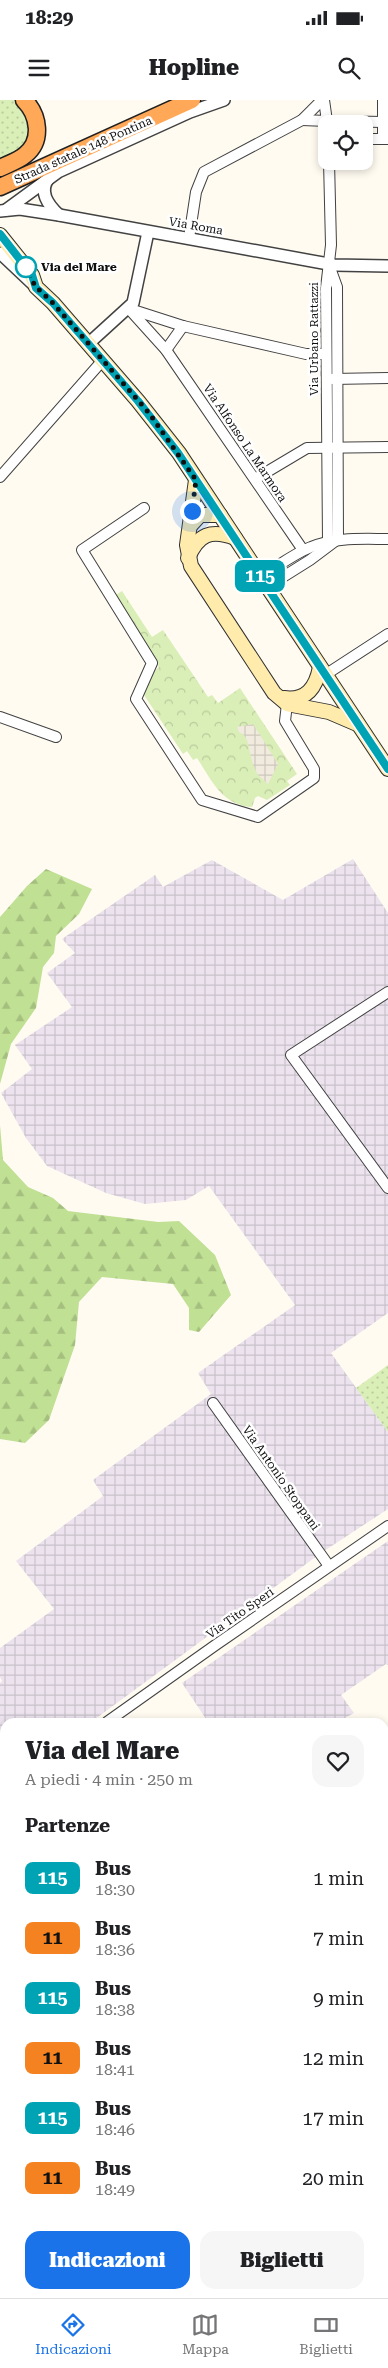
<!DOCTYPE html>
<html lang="it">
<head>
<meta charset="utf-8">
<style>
  body { margin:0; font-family:"Roboto Serif",serif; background:#f6f6f6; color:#202124; height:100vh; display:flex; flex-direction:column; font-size:19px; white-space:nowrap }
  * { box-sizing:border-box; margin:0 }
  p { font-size:16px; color:#757577 }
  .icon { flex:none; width:28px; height:28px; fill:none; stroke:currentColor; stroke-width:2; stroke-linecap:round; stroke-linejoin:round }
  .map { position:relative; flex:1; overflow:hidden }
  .drawer { position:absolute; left:0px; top:1618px; width:389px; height:581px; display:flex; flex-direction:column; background:#fff; border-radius:15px 15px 0 0; box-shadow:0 2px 8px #0003 }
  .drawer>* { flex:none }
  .badge { padding:0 10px; border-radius:8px; font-size:18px; line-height:32px }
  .fabs { position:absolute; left:318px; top:15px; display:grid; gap:10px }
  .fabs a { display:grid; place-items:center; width:55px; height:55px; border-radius:10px; background:#fff; box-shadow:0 2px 8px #0003; font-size:25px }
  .you { position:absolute; width:25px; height:25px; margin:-12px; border:4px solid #fff; border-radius:50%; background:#1a73e8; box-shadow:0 0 0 8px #1a73e833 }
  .map>.badge { position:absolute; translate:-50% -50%; box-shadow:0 0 0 2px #fff }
  h2 { padding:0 25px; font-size:19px; line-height:45px }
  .round { display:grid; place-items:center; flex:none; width:52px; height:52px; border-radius:15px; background:#f6f6f6 }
  .headline { display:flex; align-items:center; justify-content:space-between; height:85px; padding:0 25px }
  h1 { font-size:24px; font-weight:800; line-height:38px }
  .action { display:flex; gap:10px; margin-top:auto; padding:10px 25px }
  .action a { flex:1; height:58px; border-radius:15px; background:#1a73e8; color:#fff; font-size:20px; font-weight:800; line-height:58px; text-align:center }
  .action a+a { background:#f6f6f6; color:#202124 }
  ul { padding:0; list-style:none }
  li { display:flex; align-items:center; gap:15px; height:60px; padding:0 25px }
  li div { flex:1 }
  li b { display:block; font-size:19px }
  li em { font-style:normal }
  li .badge { min-width:55px; font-weight:700; text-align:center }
  .status { display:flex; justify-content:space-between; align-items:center; height:35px; padding:0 25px; background:#fff; direction:ltr }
  .status svg { height:14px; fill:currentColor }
  header { display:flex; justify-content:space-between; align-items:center; height:65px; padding:0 25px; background:#fff; font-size:22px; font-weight:800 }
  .tab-bar { display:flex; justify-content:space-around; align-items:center; height:70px; border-top:1px solid #e0e0e0; background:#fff; font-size:14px; color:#757577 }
  .tab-bar a { display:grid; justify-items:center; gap:2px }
  .tab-bar .on { color:#1a73e8 }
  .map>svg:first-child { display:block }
  .industrial { fill:url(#industrial-grid) }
  .grass { fill:url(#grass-dots) }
  .forest { fill:url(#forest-firs) }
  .park { fill:url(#park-crowns) }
  .plaza { fill:url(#plaza-grid) }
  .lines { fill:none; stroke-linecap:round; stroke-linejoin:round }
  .minor-casing { stroke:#424242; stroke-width:12 }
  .tertiary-casing { stroke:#424242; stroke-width:14 }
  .secondary-casing { stroke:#313131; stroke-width:16 }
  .trunk-casing { stroke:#202020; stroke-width:19 }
  .minor { stroke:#fff; stroke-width:10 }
  .tertiary { stroke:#fff; stroke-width:11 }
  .secondary { stroke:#ffecac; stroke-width:14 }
  .trunk { stroke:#ffa858; stroke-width:16 }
  .line-casing { stroke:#fff; stroke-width:11 }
  .line { stroke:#00a3b4; stroke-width:8 }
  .walk { stroke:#0f0f0f; stroke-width:5; stroke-dasharray:0 9 }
  .stop-dot { fill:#fff; stroke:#00a3b4; stroke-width:2.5 }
  .labels { text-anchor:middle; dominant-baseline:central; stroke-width:5; stroke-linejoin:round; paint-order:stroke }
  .street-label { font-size:12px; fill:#0f0f0f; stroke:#fff }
  .stop-label { font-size:12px; font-weight:bold; fill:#0f0f0f; stroke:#fff; text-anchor:start }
</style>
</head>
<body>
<div class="status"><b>18:29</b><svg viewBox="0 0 49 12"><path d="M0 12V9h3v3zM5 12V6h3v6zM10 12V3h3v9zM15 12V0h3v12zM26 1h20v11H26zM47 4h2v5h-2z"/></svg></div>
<header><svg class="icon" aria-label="menu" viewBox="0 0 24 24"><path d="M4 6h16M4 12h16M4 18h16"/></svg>Hopline<svg class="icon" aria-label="search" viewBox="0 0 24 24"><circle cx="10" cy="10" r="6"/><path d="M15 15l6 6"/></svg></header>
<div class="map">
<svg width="388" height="2198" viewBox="0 0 388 2198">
  <defs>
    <pattern id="industrial-grid" width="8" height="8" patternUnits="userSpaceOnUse" patternTransform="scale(1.25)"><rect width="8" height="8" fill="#ece3ee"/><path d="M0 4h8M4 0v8" fill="none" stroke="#c9c2cb"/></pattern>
    <pattern id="grass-dots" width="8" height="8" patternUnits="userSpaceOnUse" patternTransform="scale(1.25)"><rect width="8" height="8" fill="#daeeb7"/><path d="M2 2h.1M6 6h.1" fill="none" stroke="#bacb9c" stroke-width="1.8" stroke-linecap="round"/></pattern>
    <pattern id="forest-firs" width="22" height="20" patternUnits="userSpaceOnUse" patternTransform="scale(1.25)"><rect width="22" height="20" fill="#c0e094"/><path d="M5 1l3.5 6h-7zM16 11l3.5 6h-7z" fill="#a4bf7e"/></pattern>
    <pattern id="park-crowns" width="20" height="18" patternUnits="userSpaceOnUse" patternTransform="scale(1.25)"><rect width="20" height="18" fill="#daeeb7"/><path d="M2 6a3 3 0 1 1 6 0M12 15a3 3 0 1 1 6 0" fill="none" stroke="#bacb9c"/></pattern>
    <pattern id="plaza-grid" width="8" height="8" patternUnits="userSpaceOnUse" patternTransform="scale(1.25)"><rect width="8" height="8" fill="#f1eade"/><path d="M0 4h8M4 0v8" fill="none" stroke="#cdc8bd"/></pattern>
  </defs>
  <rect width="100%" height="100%" fill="#fffbf1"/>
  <!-- industrial -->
  <g class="industrial">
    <polygon points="353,759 388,813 388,1213 331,1253 388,1332 388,1409 321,1453 91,1622 5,1622 5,1686 0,1690 0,1583 2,1581 0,1577 0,1548 54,1509 16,1461 103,1396 93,1380 211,1294 198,1273 295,1205 209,1086 186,1100 145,1104 106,1093 47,1066 26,1038 1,993 32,969 15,945 72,907 47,873 75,853 62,839 155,775 163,787 212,760 283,800"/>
    <polygon points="388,1441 388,1565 386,1564 341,1595 354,1613 338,1622 208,1622 182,1583"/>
  </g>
  <!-- grass -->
  <g class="grass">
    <polygon points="0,0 21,0 26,5 31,37 20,52 0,61"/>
    <polygon points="388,1265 388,1332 356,1288"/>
  </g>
  <!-- forest -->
  <g class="forest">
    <polygon points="46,769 92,789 79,814 56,836 54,853 43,867 36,908 11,944 0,984 0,817 27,786"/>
    <polygon points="0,1025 3,1060 28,1087 53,1098 68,1111 158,1122 179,1121 215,1155 231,1195 199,1232 189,1230 189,1208 173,1184 102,1177 79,1202 75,1245 49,1320 25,1343 0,1339"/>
    <polygon points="0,2077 5,2078 5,2144 0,2152"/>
  </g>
  <!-- park -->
  <path class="park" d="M122,491L152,537L163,530L208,597L212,595L218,603L240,588L297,674L287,681L290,685L267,700L258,696L255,698L252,707C222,705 212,681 197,658L193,660L187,651L183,654L144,595C144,583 151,573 159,567L114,496Z"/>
  <!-- plaza -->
  <polygon class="plaza" points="253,624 278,664 268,684 258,675 253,665 247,640 244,635 239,632 237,627"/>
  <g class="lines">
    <!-- minor casing -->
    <g class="minor-casing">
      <g id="minor">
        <polyline points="383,0 383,39"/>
        <polyline points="302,20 327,21 324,0"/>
        <polyline points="327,24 327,21 383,22"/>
        <polyline points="364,39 388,39"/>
        <polyline points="189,138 196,92 204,72 302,20 322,0"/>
        <polyline points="129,209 166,250 303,450"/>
        <polyline points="130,209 183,226 306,254 326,254"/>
        <polyline points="166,250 183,226"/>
        <polyline points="332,279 388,278"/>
        <polyline points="0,377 103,260"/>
        <polyline points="255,379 307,348 388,347"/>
        <polyline points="144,408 82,450 152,563 136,599 202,700 258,717 314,678 314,669 285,621 287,604"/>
        <polyline points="328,442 326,188 331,145 329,61"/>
        <path d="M260,477C277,467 293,454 311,447C335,437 362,439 388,439"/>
        <polyline points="267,487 310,460 338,439 337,187 329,165"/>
        <polyline points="325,575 388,534"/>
        <polyline points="0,617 56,637"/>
        <polyline points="388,892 291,955 388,1088"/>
        <polyline points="213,1303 329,1466"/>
        <polyline points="107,1622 217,1544 388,1426"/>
        <polyline points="0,1701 5,1697"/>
        <polyline points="0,1786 5,1792"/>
      </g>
    </g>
    <!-- tertiary casing -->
    <g class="tertiary-casing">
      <g id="tertiary">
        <path d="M49,78C38,91 48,105 59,115"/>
        <polyline points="6,110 58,72 190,12 224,0"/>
        <polyline points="0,111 20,109 59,115 334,165 388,166"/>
        <polyline points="0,153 35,186"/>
        <polyline points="88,244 133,203 148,132"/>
      </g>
    </g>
    <!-- secondary casing -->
    <g class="secondary-casing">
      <g id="secondary">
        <polyline points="0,135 32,175 36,187 53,203 138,301 179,353 388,669"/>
        <polyline points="196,380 187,445 191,466 274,593 287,604 329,612 357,624"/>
        <polyline points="190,426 200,415 220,415"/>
        <path d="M188,458C198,434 211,429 235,438"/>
        <path d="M284,598C306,601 316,588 320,567"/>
      </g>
    </g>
    <!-- trunk casing -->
    <g class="trunk-casing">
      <g id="trunk">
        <path d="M0,68C8,64 18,61 25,55C43,41 39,15 24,0"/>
        <polyline points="0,87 192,0"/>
      </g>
    </g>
    <!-- minor -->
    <use href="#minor" class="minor"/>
    <!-- tertiary -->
    <use href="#tertiary" class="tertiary"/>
    <!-- secondary -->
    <use href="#secondary" class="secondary"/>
    <!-- trunk -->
    <use href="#trunk" class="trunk"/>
  </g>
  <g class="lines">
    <!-- line casing -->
    <g class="line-casing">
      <polyline id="line" points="0,134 32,175 36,188 53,203 138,301 178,353 388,669"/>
    </g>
    <!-- line -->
    <use href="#line" class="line"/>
    <!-- walk -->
    <polyline class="walk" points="26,167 35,186 53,203 149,313 196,380 192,411"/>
  </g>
  <!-- markers -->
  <circle class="stop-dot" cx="26" cy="167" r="10"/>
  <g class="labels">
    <!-- street labels -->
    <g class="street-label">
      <text transform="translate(83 50) rotate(-24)">Strada statale 148 Pontina</text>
      <text transform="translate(196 126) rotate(10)">Via Roma</text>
      <text transform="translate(314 239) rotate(-90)">Via Urbano Rattazzi</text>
      <text transform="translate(245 343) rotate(56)">Via Alfonso La Marmora</text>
      <text transform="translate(281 1378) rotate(55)">Via Antonio Stoppani</text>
      <text transform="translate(240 1513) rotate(-35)">Via Tito Speri</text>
    </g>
    <!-- stop labels -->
    <g class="stop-label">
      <text x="41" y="167">Via del Mare</text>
    </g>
  </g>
</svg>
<div class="fabs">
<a><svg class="icon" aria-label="locate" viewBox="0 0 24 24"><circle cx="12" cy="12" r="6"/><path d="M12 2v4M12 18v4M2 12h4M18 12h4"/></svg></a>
</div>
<div class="you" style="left:192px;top:411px"></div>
<b class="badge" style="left:260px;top:476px;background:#00a3b4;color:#fff">115</b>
<section class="drawer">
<div class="headline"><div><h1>Via del Mare</h1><p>A piedi · 4 min · 250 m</p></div><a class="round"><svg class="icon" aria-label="heart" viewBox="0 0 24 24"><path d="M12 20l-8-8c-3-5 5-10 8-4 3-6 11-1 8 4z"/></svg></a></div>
<h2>Partenze</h2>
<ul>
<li><span class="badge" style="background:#00a3b4;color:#fff">115</span><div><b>Bus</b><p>18:30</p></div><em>1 min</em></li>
<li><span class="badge" style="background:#f58220;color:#111">11</span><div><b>Bus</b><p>18:36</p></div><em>7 min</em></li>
<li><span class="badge" style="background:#00a3b4;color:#fff">115</span><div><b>Bus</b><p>18:38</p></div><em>9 min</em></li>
<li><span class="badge" style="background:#f58220;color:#111">11</span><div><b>Bus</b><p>18:41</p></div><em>12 min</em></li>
<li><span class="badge" style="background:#00a3b4;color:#fff">115</span><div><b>Bus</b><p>18:46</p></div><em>17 min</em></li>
<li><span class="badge" style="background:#f58220;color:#111">11</span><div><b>Bus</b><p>18:49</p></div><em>20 min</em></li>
</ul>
<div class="action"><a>Indicazioni</a><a>Biglietti</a></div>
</section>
</div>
<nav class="tab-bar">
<a class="on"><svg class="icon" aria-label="directions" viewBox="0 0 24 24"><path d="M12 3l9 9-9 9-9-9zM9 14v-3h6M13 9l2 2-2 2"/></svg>Indicazioni</a>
<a><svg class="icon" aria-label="map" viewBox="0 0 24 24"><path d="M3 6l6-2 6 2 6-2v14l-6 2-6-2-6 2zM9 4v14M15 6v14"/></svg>Mappa</a>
<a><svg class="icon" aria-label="tickets" viewBox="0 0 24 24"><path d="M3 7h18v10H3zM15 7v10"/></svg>Biglietti</a>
</nav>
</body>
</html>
